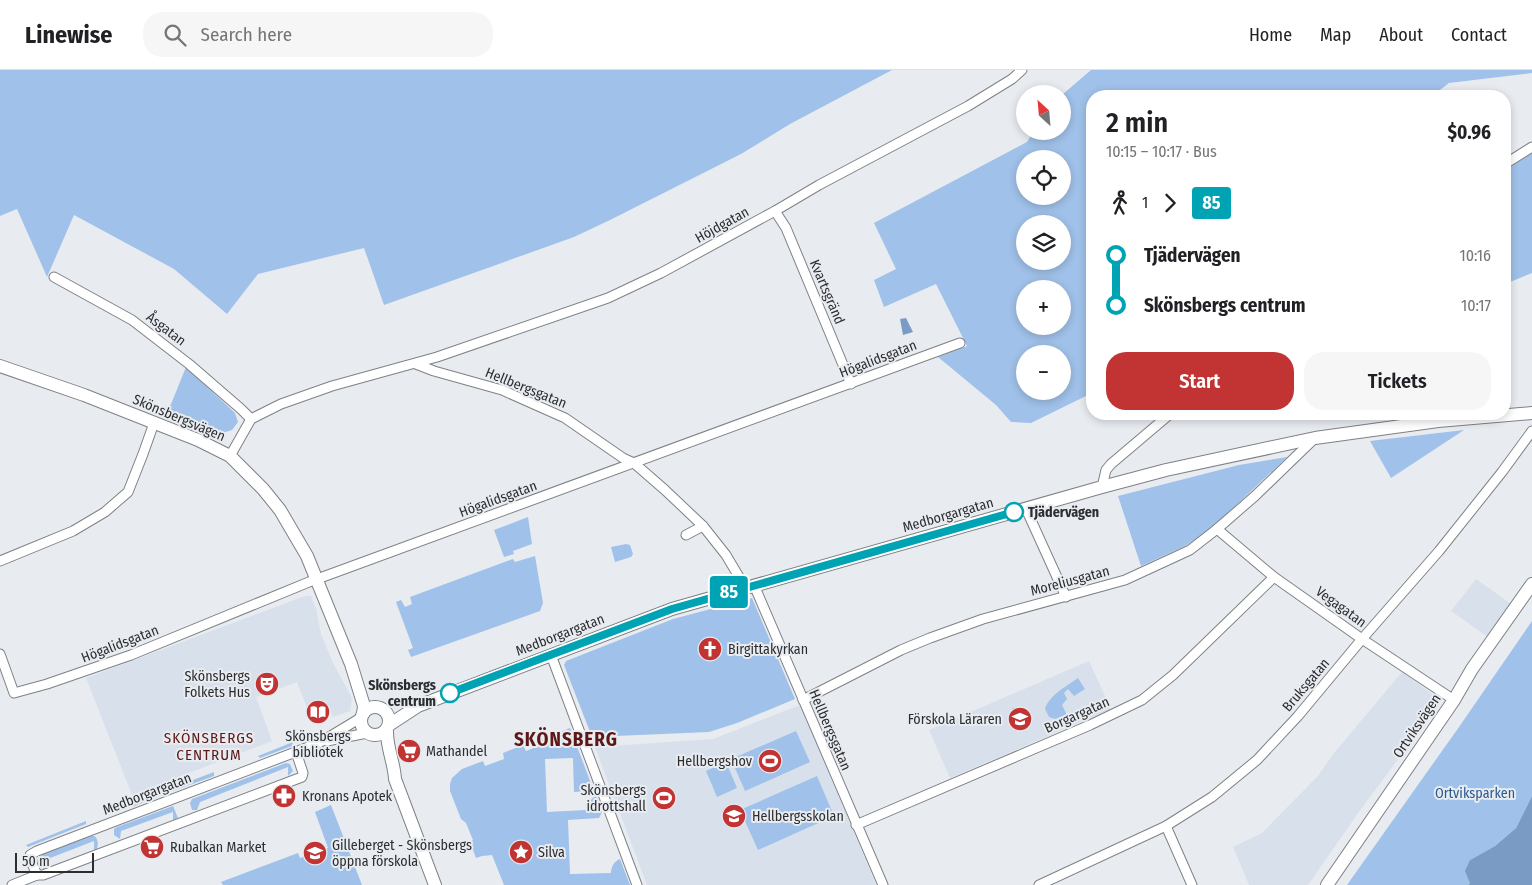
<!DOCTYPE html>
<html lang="en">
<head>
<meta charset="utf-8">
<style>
  body { margin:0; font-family:"Fira Sans Condensed",sans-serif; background:#f6f6f6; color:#202124; height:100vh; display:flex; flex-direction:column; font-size:19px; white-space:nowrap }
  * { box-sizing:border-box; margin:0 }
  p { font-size:16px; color:#757577 }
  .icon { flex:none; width:28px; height:28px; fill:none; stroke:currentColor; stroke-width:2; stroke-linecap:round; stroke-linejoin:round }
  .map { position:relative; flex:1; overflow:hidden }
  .side { position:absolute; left:1086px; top:20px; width:425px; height:330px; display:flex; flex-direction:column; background:#fff; border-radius:20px; box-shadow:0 2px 8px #0003 }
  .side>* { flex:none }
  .badge { padding:0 10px; border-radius:4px; font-size:18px; line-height:32px }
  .needle { width:32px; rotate:334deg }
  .buttons { position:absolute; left:1016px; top:15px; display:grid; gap:10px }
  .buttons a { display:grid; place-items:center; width:55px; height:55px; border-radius:50%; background:#fff; box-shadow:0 2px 8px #0003; font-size:25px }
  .scale { position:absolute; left:15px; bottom:12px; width:79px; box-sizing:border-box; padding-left:5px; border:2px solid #2c2d2f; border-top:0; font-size:14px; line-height:18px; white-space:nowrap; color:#2c2d2f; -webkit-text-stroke:4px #e8ecf1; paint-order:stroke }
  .map>.badge { position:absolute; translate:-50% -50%; box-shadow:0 0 0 2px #fff }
  .legs { display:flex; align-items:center; gap:8px; height:55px; padding:0 20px; font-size:16px }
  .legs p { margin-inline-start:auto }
  .summary { display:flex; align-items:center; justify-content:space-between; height:85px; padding:0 20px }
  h1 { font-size:28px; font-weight:600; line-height:38px }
  .button { display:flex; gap:10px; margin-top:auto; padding:10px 20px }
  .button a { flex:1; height:58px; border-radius:20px; background:#c23333; color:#fff; font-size:20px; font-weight:600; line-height:58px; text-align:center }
  .button a+a { background:#f6f6f6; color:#202124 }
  ul { padding:0 20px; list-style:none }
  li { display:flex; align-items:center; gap:18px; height:50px; font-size:19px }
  li i { display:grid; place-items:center; width:8px; height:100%; margin:0 6px; background:currentColor }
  li i::after { content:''; width:12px; height:12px; margin:-6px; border:4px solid; border-radius:50%; background:#fff }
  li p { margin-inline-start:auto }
  li:first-child i { background:linear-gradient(#0000 50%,currentColor 0) }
  li:last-child i { background:linear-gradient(currentColor 50%,#0000 0) }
  header { display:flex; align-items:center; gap:30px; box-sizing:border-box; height:70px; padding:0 25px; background:#fff; border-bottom:1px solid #e0e0e0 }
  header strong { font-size:24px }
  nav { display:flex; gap:28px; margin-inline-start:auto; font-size:18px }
  .search { width:350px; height:45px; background:#f6f6f6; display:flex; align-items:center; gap:12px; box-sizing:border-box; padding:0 18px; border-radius:20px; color:#757577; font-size:19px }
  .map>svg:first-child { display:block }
  .built { fill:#d8e0eb }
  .green { fill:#a0c1e9; fill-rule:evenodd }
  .water { fill:#799bc4 }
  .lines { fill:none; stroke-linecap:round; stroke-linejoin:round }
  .street-casing { stroke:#7e8185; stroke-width:11 }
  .secondary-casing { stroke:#7e8185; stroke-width:14 }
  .street { stroke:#fff; stroke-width:9 }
  .secondary { stroke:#fff; stroke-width:12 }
  .line-1-casing { stroke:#fff; stroke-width:11 }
  .line-1 { stroke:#00a3b4; stroke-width:8 }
  .stop-1-dot { fill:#fff; stroke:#00a3b4; stroke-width:2.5 }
  .labels { text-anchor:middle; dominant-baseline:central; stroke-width:4; stroke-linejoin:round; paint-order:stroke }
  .street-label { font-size:14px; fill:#2c2d2f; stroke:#e8ecf1 }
  .stop-label { font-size:14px; font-weight:bold; fill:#2c2d2f; stroke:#e8ecf1; text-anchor:start }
  .poi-label { font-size:14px; fill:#2c2d2f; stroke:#e8ecf1; text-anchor:start }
  .park-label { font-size:14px; fill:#2a598f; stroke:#e8ecf1 }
  .neighbourhood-label { font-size:15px; letter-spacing:1px; fill:#5c1716; stroke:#e8ecf1 }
  .district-label { font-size:19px; font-weight:bold; letter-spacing:1px; fill:#5c1716; stroke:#e8ecf1 }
</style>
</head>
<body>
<header>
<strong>Linewise</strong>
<div class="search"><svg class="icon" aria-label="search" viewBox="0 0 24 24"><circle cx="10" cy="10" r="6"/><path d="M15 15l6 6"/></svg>Search here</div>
<nav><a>Home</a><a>Map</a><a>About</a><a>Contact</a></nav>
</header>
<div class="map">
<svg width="1532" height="815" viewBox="0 0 1532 815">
  <rect width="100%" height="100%" fill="#e8ecf1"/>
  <!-- built -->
  <g class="built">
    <polygon points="1476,509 1511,534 1488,567 1451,541"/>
    <polygon points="305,526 311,526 316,539 321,564 333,593 352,628 350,641 333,647 330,641 327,642 328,645 312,651 297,612 256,627 272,671 132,725 86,608"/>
    <polygon points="1089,591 1111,639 950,708 929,660"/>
    <polygon points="1402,602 1439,629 1440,633 1361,739 1308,815 1249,815 1233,777 1262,763 1318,706 1334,683"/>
    <polygon points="800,635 876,815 647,815 595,677 713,669"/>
  </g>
  <!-- green -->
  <g class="green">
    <polygon points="0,0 892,0 790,54 741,84 610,150 574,167 384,235 364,178 258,204 227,244 174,199 74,145 47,207 17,139 0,146"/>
    <path d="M1091,0H1532V3L1449,13L1432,26H1092V323L1031,353L1011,352L996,335L938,287L967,276L936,214L884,237L874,210L896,199L874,153L1027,72L1034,61H1062L1063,24ZM1025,89H1062V126H1025ZM1025,154H1062V191H1025ZM1025,219H1062V256H1025ZM1025,284H1062V321H1025Z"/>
    <polygon points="1532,83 1532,203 1505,214 1505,101"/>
    <polygon points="186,297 235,343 238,352 232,360 219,364 211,363 167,344"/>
    <polygon points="1464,360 1391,408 1370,371"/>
    <polygon points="1287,387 1209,461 1185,476 1141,496 1118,426 1239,395"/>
    <polygon points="528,447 532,474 513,481 514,484 504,487 494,460"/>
    <polygon points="626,474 630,475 633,484 631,487 615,492 611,477"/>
    <polygon points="535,486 543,533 540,541 411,587 408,580 413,578 396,532 401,530 405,537 412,534 410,527 513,489 515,492"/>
    <polygon points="752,528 795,629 737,653 709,662 592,667 564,595 566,591 673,549"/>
    <polygon points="1532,551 1532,726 1516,758 1495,776 1470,790 1470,813 1468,815 1347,815 1459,657"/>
    <path d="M1078,608L1085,619L1074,626L1068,619L1064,623L1067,629L1062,635L1067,645L1055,649L1049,647L1045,639C1049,625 1067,616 1078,608Z"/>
    <path d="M570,658L592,716L589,721L574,722L573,688L545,689L547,742L586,740C587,735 591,728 596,726L602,742L599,748L568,750L570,804L611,803C611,797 614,791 620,789L630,815H504L492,785L482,786L476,788L470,772L473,770L466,753L461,749L450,721V714L452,708L462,699L483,691L485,696L504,689L503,683L523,675L526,681L539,676L538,671Z"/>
    <polygon points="796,661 810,692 745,721 731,689"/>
    <polygon points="293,672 292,676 260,688 258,686"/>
    <polygon points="726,692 737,718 717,727 706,701"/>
    <polygon points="286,693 290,694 293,701 288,706 288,697 200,732 197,740 192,740 190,733 192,729"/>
    <polygon points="214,702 214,706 173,721 172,718"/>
    <polygon points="817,706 834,746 758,780 740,740"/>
    <polygon points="164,721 165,724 132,737 130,734"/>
    <polygon points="331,735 362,815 223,815 221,812 298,783 300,788 328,778 315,742"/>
    <polygon points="173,736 178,748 173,750 173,742 121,761 120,769 114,765 114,759 117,757"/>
    <polygon points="86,751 86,754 28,777 26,775"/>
    <polygon points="91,765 96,767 98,773 97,779 94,780 94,771 45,790 44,799 38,794 37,790 43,784"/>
  </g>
  <!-- water -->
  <g class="water">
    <polygon points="906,248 913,262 903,265 900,249"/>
    <polygon points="1532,726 1532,815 1468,815 1470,813 1465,801 1470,790 1495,776 1516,758"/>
  </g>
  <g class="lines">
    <!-- street casing -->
    <g class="street-casing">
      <g id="street">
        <polyline points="1505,94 1532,77"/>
        <polyline points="775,141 786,158 851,314"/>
        <polyline points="54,207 132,250 189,294 241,339 251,349"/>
        <polyline points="416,294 434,301 502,320 565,348 623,388 634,393 665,420 703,456 726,485 745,517"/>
        <polyline points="230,386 251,349 281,334 332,316 437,287 608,228 661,203 775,141 819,115 968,36 1012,9 1022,0"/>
        <polyline points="1102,417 1106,400 1111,394 1170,344"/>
        <polyline points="1026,439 1066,527"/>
        <polyline points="1217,459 1274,507 1362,569 1454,630"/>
        <polyline points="686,465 703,456"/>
        <polyline points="0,491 73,461 105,442 128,422 143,384 154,353"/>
        <polyline points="754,515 883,815"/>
        <polyline points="0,584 14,623 47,614 131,585 309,512 960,273"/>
        <polyline points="551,585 637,815"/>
        <polyline points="803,630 901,580 930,568 983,549 1125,510 1190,480 1217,459 1255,426 1315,368"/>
        <polyline points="327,671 367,663"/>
        <polyline points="856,755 1090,655 1142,630 1173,605 1274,507"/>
        <polyline points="1166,756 1192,815"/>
        <polyline points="37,805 43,805 302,707 303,703 296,682"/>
        <polyline points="12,815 37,805 30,789 30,785 37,781 319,673 362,647"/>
        <polyline points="1039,815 1166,756 1212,727 1257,690 1298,646 1362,569 1439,481 1502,402 1532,361"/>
      </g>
    </g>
    <!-- secondary casing -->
    <g class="secondary-casing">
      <g id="secondary">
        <polyline points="0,296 84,325 198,370 230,386 263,419 280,440 307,486 351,594 364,636 363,644"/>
        <circle cx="375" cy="651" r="14"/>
        <polyline points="389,655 418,636 672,539 1102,417 1166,400 1315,368 1438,351 1532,343"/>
        <path d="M387,659C386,677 394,691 395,709L435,815"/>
        <polyline points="1327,815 1454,630 1472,599 1532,514"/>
      </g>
    </g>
    <!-- street -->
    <use href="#street" class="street"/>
    <!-- secondary -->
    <use href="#secondary" class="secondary"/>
  </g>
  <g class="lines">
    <!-- line-1 casing -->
    <g class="line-1-casing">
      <polyline id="line-1" points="450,623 672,539 1014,442"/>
    </g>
    <!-- line-1 -->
    <use href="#line-1" class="line-1"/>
  </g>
  <!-- icons -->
  <defs>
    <g id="church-disc" transform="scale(1.25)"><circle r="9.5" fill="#c23333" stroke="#e8ecf1"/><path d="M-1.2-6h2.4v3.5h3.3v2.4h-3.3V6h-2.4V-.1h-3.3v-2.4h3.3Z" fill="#fff"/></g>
    <g id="theatre-disc" transform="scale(1.25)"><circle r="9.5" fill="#c23333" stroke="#e8ecf1"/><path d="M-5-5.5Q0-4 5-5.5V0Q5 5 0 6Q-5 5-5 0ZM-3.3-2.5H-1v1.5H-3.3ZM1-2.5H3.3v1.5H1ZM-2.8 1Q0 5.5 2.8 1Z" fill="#fff"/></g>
    <g id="library-disc" transform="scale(1.25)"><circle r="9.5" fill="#c23333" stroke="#e8ecf1"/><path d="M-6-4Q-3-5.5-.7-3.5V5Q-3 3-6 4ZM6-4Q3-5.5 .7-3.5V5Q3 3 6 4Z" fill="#fff"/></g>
    <g id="school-disc" transform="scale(1.25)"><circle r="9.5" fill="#c23333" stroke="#e8ecf1"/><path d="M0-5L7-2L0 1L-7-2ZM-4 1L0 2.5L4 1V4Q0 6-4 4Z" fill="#fff"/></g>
    <g id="supermarket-disc" transform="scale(1.25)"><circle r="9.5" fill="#c23333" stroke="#e8ecf1"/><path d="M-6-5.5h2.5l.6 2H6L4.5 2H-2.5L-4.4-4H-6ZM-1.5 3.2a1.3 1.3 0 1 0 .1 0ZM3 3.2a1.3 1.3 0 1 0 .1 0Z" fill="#fff"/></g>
    <g id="stadium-disc" transform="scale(1.25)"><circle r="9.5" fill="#c23333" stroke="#e8ecf1"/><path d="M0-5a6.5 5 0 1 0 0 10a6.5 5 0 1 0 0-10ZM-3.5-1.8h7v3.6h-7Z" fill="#fff"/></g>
    <g id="pharmacy-disc" transform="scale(1.25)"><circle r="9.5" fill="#c23333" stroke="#e8ecf1"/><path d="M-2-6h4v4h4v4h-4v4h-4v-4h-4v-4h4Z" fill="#fff"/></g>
    <g id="sight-disc" transform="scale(1.25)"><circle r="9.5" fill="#c23333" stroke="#e8ecf1"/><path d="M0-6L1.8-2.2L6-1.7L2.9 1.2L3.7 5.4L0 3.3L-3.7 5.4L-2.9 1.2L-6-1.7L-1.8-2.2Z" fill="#fff"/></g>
  </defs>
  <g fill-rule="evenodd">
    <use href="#church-disc" x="710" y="579"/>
    <use href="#theatre-disc" x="267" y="614"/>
    <use href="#library-disc" x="318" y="642"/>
    <use href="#school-disc" x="1020" y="649"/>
    <use href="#supermarket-disc" x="409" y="681"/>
    <use href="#stadium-disc" x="770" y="691"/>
    <use href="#pharmacy-disc" x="284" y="726"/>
    <use href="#stadium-disc" x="664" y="728"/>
    <use href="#school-disc" x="734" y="746"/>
    <use href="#supermarket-disc" x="152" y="777"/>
    <use href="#sight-disc" x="521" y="782"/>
    <use href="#school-disc" x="315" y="783"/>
  </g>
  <!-- markers -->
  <g class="stop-1-dot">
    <circle cx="1014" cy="442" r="9"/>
    <circle cx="450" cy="623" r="9"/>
  </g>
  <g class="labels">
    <!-- street labels -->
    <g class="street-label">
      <text transform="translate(722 155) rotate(-29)">Höjdgatan</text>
      <text transform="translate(827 222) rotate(67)">Kvartsgränd</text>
      <text transform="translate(166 259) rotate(37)">Åsgatan</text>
      <text transform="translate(878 289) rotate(-21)">Högalidsgatan</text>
      <text transform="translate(526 318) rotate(22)">Hellbergsgatan</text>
      <text transform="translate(179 348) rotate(23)">Skönsbergsvägen</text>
      <text transform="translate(498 429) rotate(-20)">Högalidsgatan</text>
      <text transform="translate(948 445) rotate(-16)">Medborgargatan</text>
      <text transform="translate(1070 511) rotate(-15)">Moreliusgatan</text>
      <text transform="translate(1341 537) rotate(36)">Vegagatan</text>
      <text transform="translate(560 565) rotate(-21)">Medborgargatan</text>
      <text transform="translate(120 574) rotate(-21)">Högalidsgatan</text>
      <text transform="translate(1306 615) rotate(-50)">Bruksgatan</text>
      <text transform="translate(1077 645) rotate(-24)">Borgargatan</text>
      <text transform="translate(1417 656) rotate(-56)">Ortviksvägen</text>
      <text transform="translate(830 660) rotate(67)">Hellbergsgatan</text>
      <text transform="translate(147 724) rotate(-21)">Medborgargatan</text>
    </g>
    <!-- stop labels -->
    <g class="stop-label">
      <text x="1028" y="442">Tjädervägen</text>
      <text x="436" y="615" text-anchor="end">Skönsbergs<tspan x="436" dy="16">centrum</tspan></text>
    </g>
    <!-- poi labels -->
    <g class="poi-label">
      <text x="728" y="579">Birgittakyrkan</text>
      <text x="250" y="606" text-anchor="end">Skönsbergs<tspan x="250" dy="16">Folkets Hus</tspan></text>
      <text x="1002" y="649" text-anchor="end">Förskola Läraren</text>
      <text x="318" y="666" text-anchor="middle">Skönsbergs<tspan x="318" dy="16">bibliotek</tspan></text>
      <text x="426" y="681">Mathandel</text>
      <text x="752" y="691" text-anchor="end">Hellbergshov</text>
      <text x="646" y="720" text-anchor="end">Skönsbergs<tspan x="646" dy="16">idrottshall</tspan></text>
      <text x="302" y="726">Kronans Apotek</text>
      <text x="752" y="746">Hellbergsskolan</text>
      <text x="332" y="775">Gilleberget - Skönsbergs<tspan x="332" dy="16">öppna förskola</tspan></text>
      <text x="170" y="777">Rubalkan Market</text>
      <text x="538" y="782">Silva</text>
    </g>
    <!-- park labels -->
    <g class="park-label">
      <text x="1475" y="723">Ortviksparken</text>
    </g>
    <!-- neighbourhood labels -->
    <g class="neighbourhood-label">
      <text x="209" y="668">SKÖNSBERGS<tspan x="209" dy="17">CENTRUM</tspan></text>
    </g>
    <!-- district labels -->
    <g class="district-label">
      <text x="566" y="669">SKÖNSBERG</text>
    </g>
  </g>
</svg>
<div class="buttons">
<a><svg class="needle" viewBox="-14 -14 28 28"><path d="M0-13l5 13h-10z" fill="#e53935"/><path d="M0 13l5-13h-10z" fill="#757577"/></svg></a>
<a><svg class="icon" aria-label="locate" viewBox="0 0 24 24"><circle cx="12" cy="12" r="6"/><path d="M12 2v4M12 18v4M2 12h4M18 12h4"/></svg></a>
<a><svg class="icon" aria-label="layers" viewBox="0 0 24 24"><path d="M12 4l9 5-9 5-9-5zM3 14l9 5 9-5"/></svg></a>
<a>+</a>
<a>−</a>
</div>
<div class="scale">50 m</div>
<b class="badge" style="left:729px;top:522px;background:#00a3b4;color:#fff">85</b>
<section class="side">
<div class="summary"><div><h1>2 min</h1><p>10:15 – 10:17 · Bus</p></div><b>$0.96</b></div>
<div class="legs"><svg class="icon" aria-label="walk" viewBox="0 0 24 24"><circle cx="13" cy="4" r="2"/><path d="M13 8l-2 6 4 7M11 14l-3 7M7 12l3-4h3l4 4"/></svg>1<svg class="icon" aria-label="forward" viewBox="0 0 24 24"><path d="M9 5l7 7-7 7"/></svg><b class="badge" style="background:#00a3b4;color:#fff">85</b></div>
<ul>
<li><i style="color:#00a3b4"></i><b>Tjädervägen</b><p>10:16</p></li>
<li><i style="color:#00a3b4"></i><b>Skönsbergs centrum</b><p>10:17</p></li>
</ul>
<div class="button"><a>Start</a><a>Tickets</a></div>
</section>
</div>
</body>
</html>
